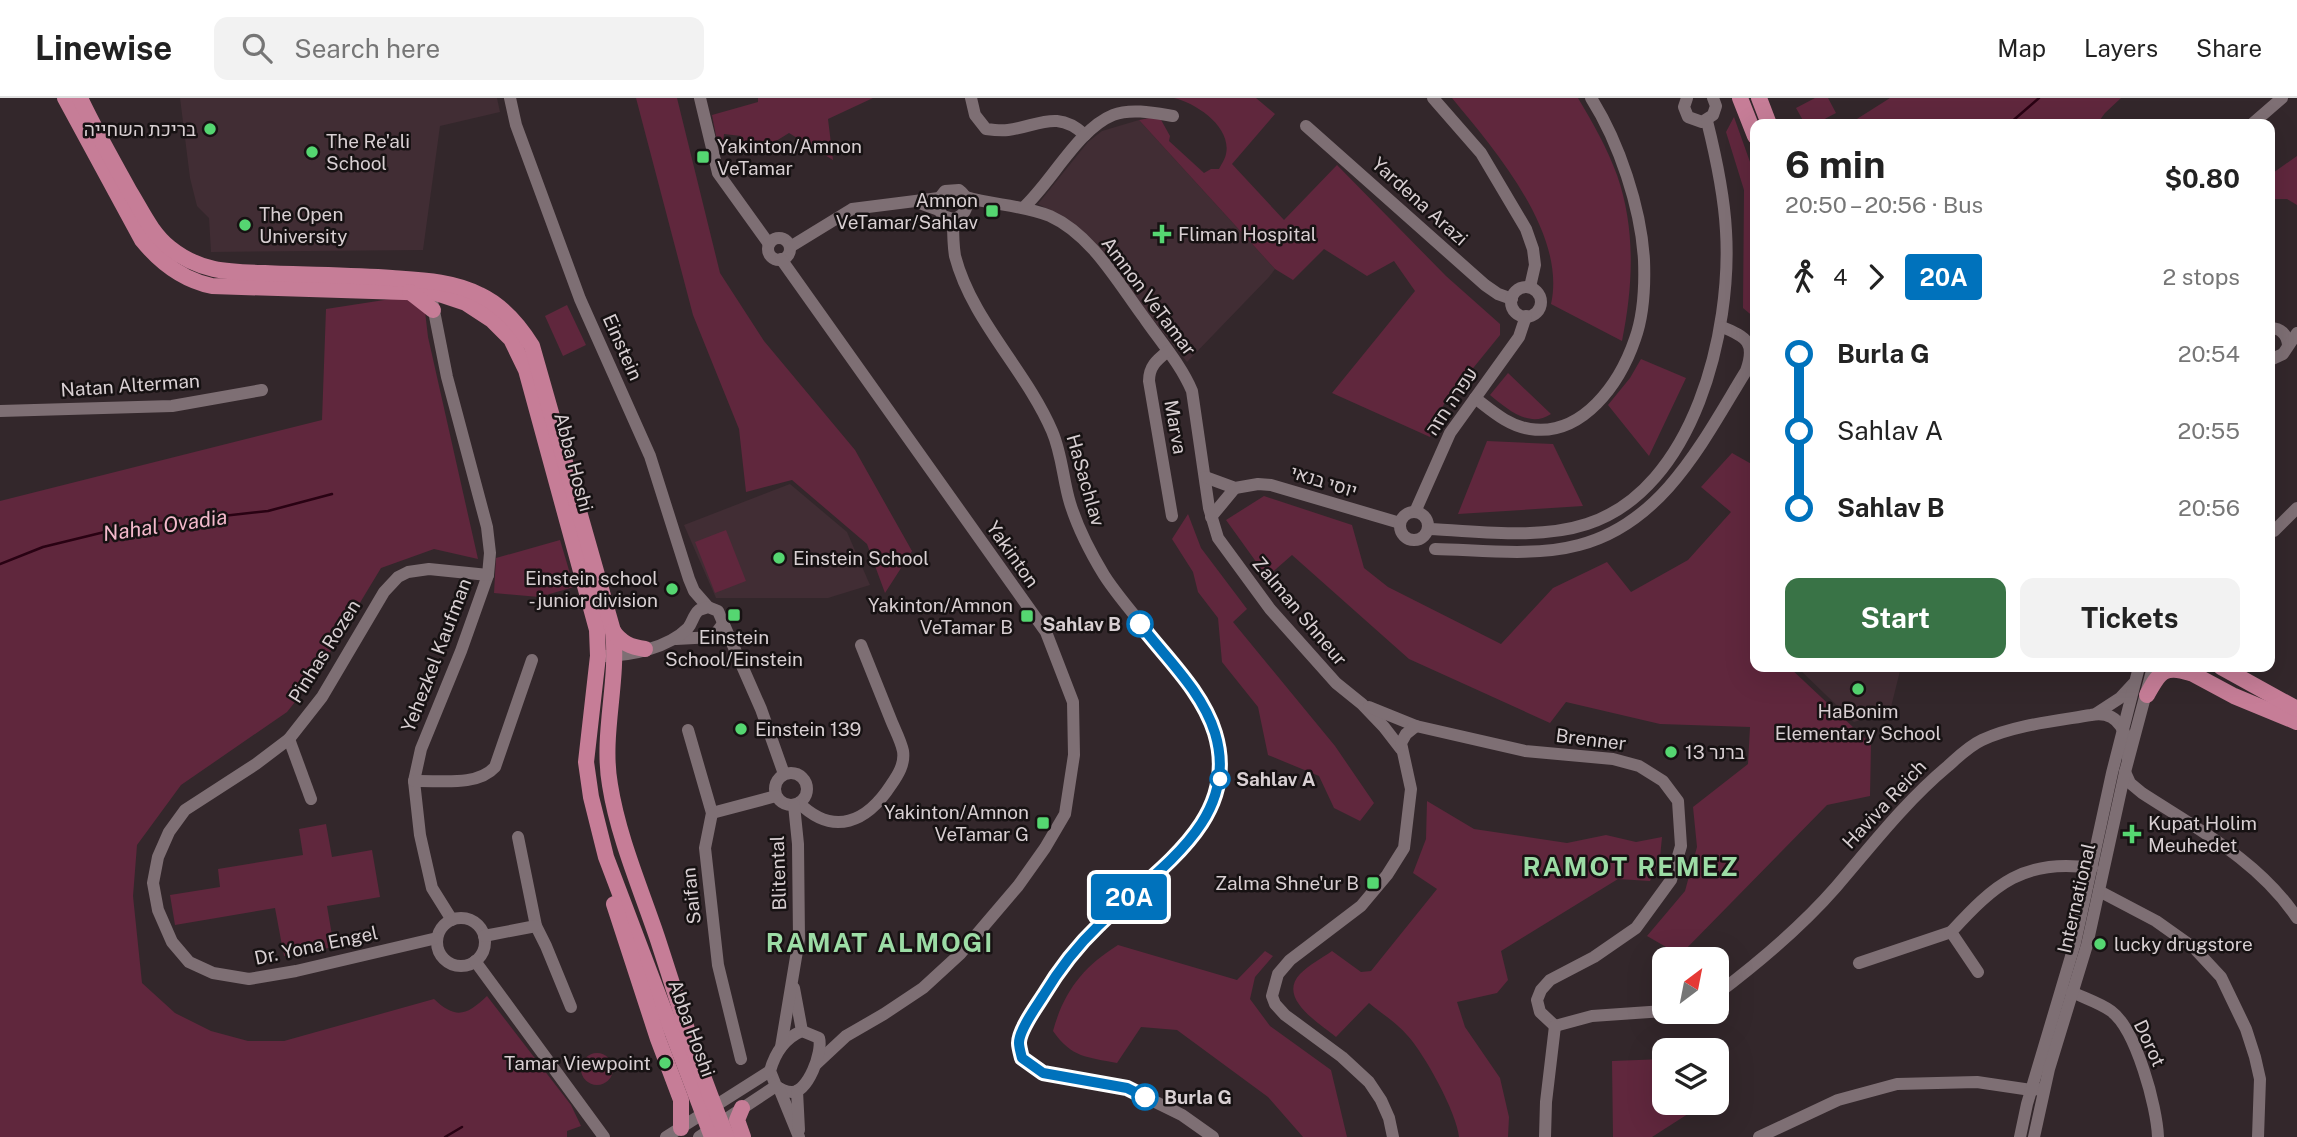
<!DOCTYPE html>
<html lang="en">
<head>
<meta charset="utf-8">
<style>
  body { margin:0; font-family:"Public Sans",Heebo,sans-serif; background:#f2f2f2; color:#222; height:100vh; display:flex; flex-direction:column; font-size:26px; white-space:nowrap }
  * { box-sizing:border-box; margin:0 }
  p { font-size:23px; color:#767676 }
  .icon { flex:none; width:38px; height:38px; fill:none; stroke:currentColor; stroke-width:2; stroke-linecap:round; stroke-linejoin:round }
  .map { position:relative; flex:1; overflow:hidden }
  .drawer { position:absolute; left:1750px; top:21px; width:525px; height:553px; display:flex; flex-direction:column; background:#fff; border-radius:14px; box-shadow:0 7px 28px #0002 }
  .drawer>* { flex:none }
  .badge { padding:0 14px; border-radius:5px; font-size:24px; line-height:46px }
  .needle { width:46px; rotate:32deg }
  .fabs { position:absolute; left:1652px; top:849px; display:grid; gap:14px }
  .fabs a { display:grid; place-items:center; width:77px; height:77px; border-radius:14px; background:#fff; box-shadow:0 7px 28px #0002; font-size:35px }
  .map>.badge { position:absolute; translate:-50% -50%; box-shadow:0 0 0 4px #fff }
  .legs { display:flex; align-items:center; gap:10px; height:77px; padding:0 35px; font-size:23px }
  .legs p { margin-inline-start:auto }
  .overview { display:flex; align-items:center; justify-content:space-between; height:119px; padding:0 35px }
  h1 { font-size:38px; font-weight:700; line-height:52px }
  .action { display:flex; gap:14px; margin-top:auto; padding:14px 35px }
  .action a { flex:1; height:80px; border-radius:14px; background:#397346; color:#fff; font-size:28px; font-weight:700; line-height:80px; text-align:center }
  .action a+a { background:#f2f2f2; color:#222 }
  ul { padding:0 35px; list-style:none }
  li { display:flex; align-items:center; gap:24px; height:77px; font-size:26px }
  li i { display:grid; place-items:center; width:10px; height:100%; margin:0 9px; background:currentColor }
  li i::after { content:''; width:18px; height:18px; margin:-9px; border:5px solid; border-radius:50%; background:#fff }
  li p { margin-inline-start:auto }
  li:first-child i { background:linear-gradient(#0000 50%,currentColor 0) }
  li:last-child i { background:linear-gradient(currentColor 50%,#0000 0) }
  header { display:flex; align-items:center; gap:42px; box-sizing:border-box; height:98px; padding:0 35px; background:#fff; border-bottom:2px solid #e0e0e0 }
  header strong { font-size:33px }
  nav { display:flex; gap:38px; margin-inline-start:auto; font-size:24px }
  .search { width:490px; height:63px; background:#f2f2f2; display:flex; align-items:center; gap:18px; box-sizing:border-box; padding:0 24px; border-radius:14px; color:#767676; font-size:26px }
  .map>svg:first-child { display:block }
  .built { fill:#412d34 }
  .green { fill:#60273d }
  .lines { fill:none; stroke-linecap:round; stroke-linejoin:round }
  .stream { stroke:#290213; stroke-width:2.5 }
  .minor { stroke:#7e6f74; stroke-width:12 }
  .major { stroke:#c67d97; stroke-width:16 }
  .line-1-casing { stroke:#fff; stroke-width:16 }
  .line-1 { stroke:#0072bc; stroke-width:10 }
  .poi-dot { fill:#55d671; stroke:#171213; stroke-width:2.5 }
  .stop-1-dot { fill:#fff; stroke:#0072bc; stroke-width:3.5 }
  .labels { text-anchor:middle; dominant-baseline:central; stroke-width:5; stroke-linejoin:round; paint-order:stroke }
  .poi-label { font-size:19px; fill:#d8cfd2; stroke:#171213; text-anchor:start }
  .street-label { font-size:19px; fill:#d8cfd2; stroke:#171213 }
  .stop-label { font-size:19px; font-weight:bold; fill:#d8cfd2; stroke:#171213; text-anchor:start }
  .water-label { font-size:21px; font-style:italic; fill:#f3b9cb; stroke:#171213 }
  .district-label { font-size:26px; font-weight:bold; letter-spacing:2px; fill:#9cdca5; stroke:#171213 }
</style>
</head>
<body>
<header>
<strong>Linewise</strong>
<div class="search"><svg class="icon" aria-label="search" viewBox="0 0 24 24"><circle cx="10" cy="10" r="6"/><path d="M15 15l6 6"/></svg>Search here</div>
<nav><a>Map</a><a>Layers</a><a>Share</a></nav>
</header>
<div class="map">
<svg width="2297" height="1039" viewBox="0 0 2297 1039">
  <rect width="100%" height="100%" fill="#33272b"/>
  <!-- built -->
  <g class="built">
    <polygon points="180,0 497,0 500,14 440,28 423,152 211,154 209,120 197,108 190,80"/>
    <polygon points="1139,22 1275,171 1269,179 1187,264 1097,151 1066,121 1038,106 1088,44 1102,33"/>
    <polygon points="790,386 847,434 870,487 828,500 716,500 684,427"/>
    <polygon points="1797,569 1901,569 1890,613 1854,624"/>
  </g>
  <!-- green -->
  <g class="green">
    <polygon points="636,0 677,0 720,175 764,243 855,352 912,453 885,495 867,446 792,382 746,394 739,331 693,217"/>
    <polygon points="758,0 873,0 828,21 833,62 789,35 752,58 740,50 741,38 724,36 723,45 717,43 712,17 758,4"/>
    <path d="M1174,0H1256L1275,16L1232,66L1284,122L1337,67L1446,178L1500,226V237L1444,306L1430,339L1332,295L1415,193L1394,163L1367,178L1324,151L1293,182L1275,171L1139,22L1154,19L1160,20L1170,38L1169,43L1204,75L1211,71H1219C1221,67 1225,61 1226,56C1232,29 1196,5 1174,0Z"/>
    <path d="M1452,0H1578C1593,25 1607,50 1617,77C1636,131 1633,189 1622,243L1551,206C1567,135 1494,51 1452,0Z"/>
    <polygon points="1815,0 1828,0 1836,15 1815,26 1805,26 1796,10"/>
    <polygon points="1890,0 2121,0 2105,15 2097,26 1849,26"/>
    <polygon points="1734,19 1755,78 1755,220 1743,210 1744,92 1726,34"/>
    <polygon points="2297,58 2297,107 2287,101 2270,101 2270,77"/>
    <path d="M410,198L424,205L428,239L478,461L434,451L381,470L315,579L287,614L181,687L137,747L133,798L142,885L175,915L211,933L248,943H284L434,901C456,922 467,917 487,898L571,1007L581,1028L567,1033V1039H0V403L322,322L326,211Z"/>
    <polygon points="567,207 586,247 563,258 545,218"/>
    <polygon points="1641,261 1686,280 1649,358 1608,307 1630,280"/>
    <path d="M1508,275L1551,316C1529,331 1506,310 1490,297Z"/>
    <polygon points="1487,343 1553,346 1583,408 1458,416"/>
    <polygon points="1732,355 1755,368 1755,569 1789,569 1871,646 1870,698 1827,707 1680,857 1647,838 1685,793 1697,749 1693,709 1748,666 1750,629 1660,626 1566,604 1550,625 1409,561 1292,457 1267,479 1226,422 1264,398 1352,427 1364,470 1388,489 1501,546 1553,490 1607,464 1631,494 1688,462 1731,414 1701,389"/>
    <polygon points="1188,416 1201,450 1247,511 1233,524 1335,648 1374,705 1360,723 1334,710 1319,678 1268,657 1258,609 1222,564 1218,520 1198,494 1193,474 1172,441"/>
    <polygon points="726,432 746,483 715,495 695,444"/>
    <polygon points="560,442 574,489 539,499 494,495 496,460"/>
    <path d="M1427,703L1474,731L1567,745L1606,737L1636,744L1662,739L1660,760L1650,783L1618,781L1501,853L1508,882L1497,895L1457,904L1465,929L1500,980L1509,1019L1508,1039H1459C1457,1015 1424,955 1407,937C1397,925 1381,915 1369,905L1336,939C1319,925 1277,900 1300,876C1309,867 1322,860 1332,853L1361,874L1371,873L1437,791L1413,775L1426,741Z"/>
    <polygon points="326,726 332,759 372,752 380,799 327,808 334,849 284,858 275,810 175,827 170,797 220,789 218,771 303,757 299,731"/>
    <path d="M1118,847L1237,882L1265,853L1273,858L1255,879L1250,901L1270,928L1331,972L1347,1039H1303L1268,999L1177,932L1141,929L1117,965C1087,959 1072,960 1053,933C1064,893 1083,869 1118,847Z"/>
    <circle cx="597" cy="971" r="16"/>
    <polygon points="1664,961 1664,1004 1705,1005 1652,1039 1613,1039 1612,963"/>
  </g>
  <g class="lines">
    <!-- stream -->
    <g class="stream">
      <polyline points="2009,26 2039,0"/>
      <polyline points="0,466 43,449 125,429 268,413 332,396"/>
      <polyline points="445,1039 462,1029"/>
    </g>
    <!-- minor -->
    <g class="minor">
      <polyline points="510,0 516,27 580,201 650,358 689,481 694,493 708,509"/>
      <polyline points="700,0 718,75 769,146"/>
      <path d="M971,0L975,17L986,31C993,32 1001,33 1008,32C1039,28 1057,11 1085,37"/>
      <polyline points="1433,0 1481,55 1526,131 1533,151 1535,167 1530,189"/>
      <polyline points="1687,0 1684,9 1688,19 1702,24 1713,17 1716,8 1713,0"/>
      <polyline points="2252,26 2282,0"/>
      <polyline points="1306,28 1485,187 1498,196 1512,201"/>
      <path d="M966,99C993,107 1023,107 1050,118C1092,137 1118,185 1145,221C1161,244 1181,267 1192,293L1209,410L1218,440L1270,511L1336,585L1362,606L1384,629L1401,651"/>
      <path d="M917,104L939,112L943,118L953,121C968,117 972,102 959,92L945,93L938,102L939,112"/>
      <path d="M1023,110C1051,85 1078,31 1113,17C1131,10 1155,15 1173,18"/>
      <path d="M953,121C953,133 953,146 955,158C972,223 1026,272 1052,333C1062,356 1063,382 1070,405C1078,431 1090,454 1104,477C1139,532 1217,596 1220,663C1223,737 1144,780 1098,827C1077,849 1056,876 1040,902C1033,914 1019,931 1019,945C1019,949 1021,956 1022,960L1043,976L1127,990L1182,1017L1213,1039"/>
      <circle cx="779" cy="151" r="11"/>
      <polyline points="790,149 852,111 939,100"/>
      <polyline points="781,161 1046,534 1073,604 1074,657 1065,716 1045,750 1018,788 960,856 923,890 884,916 846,938 816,966"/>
      <circle cx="1526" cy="204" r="15"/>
      <polyline points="432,203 447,279 487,429 490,455 488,477 461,553 421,651 414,683 420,737 432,790 452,822"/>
      <path d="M2270,230C2281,230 2287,236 2288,247"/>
      <path d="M1168,253C1157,262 1149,268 1149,283L1172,418"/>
      <polyline points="2270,262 2283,256 2297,235"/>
      <path d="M1475,300C1491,312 1508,328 1530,331C1583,339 1620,285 1635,241C1644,216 1645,188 1644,162C1641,110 1619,44 1591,0"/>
      <polyline points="0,313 172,308 262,292"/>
      <polyline points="1205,379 1235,390 1258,386 1271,387 1400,425"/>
      <circle cx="1414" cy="428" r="14"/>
      <polyline points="1415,414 1450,335 1519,239 1526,218"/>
      <polyline points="1211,419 1235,390"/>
      <path d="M1429,431C1480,433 1538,442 1587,426C1695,391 1732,232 1726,133C1724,95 1716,59 1707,23"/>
      <polyline points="2274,433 2297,410"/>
      <path d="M1435,451C1481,452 1534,459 1579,447C1664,425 1704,341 1746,273C1756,245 1747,239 1722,229"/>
      <polyline points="676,541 713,539 722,527"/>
      <path d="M605,558C632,557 668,550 688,530C693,524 693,517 699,512L708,509L718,513L761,611L784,676"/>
      <polyline points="1369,609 1416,628 1525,653 1613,661 1639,668 1663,683 1678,703 1681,748 1671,782 1636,830 1594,859 1550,882 1541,892 1537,902 1540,914 1555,928"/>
      <polyline points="2097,615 2120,600 2133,586"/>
      <polyline points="688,632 712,715 705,750 718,867 741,961"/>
      <polyline points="289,641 311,701"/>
      <path d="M2125,674L2130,685L2142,695C2199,732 2259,763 2297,820"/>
      <circle cx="791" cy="691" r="16"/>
      <path d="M414,683C439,682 477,689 495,669L532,562"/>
      <path d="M799,705C834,739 867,724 891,687C898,677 905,666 903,653C901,643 895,632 891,622C881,597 871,572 861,547"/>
      <polyline points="712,715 776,698"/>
      <polyline points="518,739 536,828 546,848 571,909"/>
      <polyline points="2099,793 2156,823 2194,850 2221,879 2246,931 2255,959 2260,981 2258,1039"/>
      <circle cx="461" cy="844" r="24"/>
      <polyline points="484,838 536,828"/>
      <polyline points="437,840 296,873 249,881 213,875 189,864 172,844 158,812 153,785 158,759 169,734 185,712 256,666 289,641 322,599 384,494 398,479 408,474 429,471 488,477"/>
      <polyline points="475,863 604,1039"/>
      <polyline points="1859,865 1951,834"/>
      <path d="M1978,874L1951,834C1995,786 2024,760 2092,770"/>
      <polyline points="794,890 802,933"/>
      <path d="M2072,894C2084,900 2100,905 2111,913C2136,931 2157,1009 2158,1039"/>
      <path d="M1717,896C1758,865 1802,828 1836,789C1872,747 1905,704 1948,668C1958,659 1969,648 1982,642C2015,627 2055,623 2091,617C2120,611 2129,638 2128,661"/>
      <polyline points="1555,928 1592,918 1664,913"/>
      <path d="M802,933L819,940C823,954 808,994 792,994C787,994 780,991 776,988L770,973C775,955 785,940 802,933Z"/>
      <polyline points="781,949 799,841 798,746 794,707"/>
      <polyline points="779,990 799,1039"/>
      <polyline points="797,993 799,1032"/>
      <polyline points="666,1039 770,973"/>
      <polyline points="699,1039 776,988"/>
      <polyline points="1393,1039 1389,1020 1381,1002 1369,984 1342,959 1285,917 1275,906 1272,898 1278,876 1290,862 1361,808 1387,777 1404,750 1411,691 1401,645 1406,636 1416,628"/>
      <polyline points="1545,1039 1546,1004 1555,928"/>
      <polyline points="1759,1039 1838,1002 1897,986 1977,984 2031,992 2038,991"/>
      <polyline points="2020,1039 2027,1006 2075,845 2112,675 2139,569"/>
      <polyline points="2034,1039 2049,971 2087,847 2125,674 2153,569"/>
    </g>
    <!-- major -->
    <g class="major">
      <path d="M65,0L142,142C160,164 183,182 212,188L436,195L466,205L492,222L511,241L526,272L597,532L598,558L586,664L591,699L606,759L712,1039"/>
      <path d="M80,0C95,32 113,63 130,94C142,113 151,135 170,150C200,174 228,174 265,175C307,177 350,177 392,180C422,182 453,183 480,197C503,208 519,227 532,248L613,533C619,584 601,636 610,687C618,738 640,789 657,839C679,906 699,974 727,1039"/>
      <polyline points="1740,0 1755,38"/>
      <polyline points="1759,0 1769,26"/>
      <polyline points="410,194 433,212"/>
      <path d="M613,533C621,545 631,549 645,551"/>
      <polyline points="2180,569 2234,598 2297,624"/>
      <polyline points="2221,569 2297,611"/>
      <path d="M2147,597C2159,575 2164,566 2190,575"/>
      <polyline points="614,806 658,941 681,1002 681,1030"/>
      <polyline points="742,1010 737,1022 743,1039"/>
    </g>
  </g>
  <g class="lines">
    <!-- line-1 casing -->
    <g class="line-1-casing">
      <path id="line-1" d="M1140,526C1166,560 1202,593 1215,635C1242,724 1153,773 1099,827C1078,847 1058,873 1043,898C1036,909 1019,932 1019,945C1019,949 1021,956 1022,960L1043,975L1127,990L1145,999"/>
    </g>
    <!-- line-1 -->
    <use href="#line-1" class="line-1"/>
  </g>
  <!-- markers -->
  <g class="poi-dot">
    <circle cx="210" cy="31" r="7"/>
    <circle cx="312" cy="54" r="7"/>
    <rect x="696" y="52" width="14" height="14" rx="3.5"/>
    <rect x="985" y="106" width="14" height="14" rx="3.5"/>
    <circle cx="245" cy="127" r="7"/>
    <path d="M1158.5 125.5h7v7h7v7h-7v7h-7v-7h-7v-7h7z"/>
    <circle cx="779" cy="460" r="7"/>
    <circle cx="672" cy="491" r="7"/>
    <rect x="727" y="510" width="14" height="14" rx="3.5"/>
    <rect x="1020" y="511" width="14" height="14" rx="3.5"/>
    <circle cx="1858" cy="591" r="7"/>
    <circle cx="741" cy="631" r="7"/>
    <circle cx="1671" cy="654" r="7"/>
    <rect x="1036" y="718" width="14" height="14" rx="3.5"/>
    <path d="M2128.5 725.5h7v7h7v7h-7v7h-7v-7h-7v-7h7z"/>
    <rect x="1366" y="778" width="14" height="14" rx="3.5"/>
    <circle cx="2100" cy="846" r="7"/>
    <circle cx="665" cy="965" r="7"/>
  </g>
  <g class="stop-1-dot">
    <circle cx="1140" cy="526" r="12"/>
    <circle cx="1220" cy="681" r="9"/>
    <circle cx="1145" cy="999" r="12"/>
  </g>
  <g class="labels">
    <!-- poi labels -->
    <g class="poi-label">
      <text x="196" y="31" text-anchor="end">בריכת השחייה</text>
      <text x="326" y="43">The Re'ali<tspan x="326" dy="22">School</tspan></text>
      <text x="717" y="48">Yakinton/Amnon<tspan x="717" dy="22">VeTamar</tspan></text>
      <text x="978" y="102" text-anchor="end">Amnon<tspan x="978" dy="22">VeTamar/Sahlav</tspan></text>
      <text x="259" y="116">The Open<tspan x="259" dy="22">University</tspan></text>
      <text x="1178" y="136">Fliman Hospital</text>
      <text x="793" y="460">Einstein School</text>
      <text x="658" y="480" text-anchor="end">Einstein school<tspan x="658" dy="22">- junior division</tspan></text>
      <text x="1013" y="507" text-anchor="end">Yakinton/Amnon<tspan x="1013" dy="22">VeTamar B</tspan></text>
      <text x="734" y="539" text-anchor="middle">Einstein<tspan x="734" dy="22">School/Einstein</tspan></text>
      <text x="1858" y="613" text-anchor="middle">HaBonim<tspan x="1858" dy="22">Elementary School</tspan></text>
      <text x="755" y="631">Einstein 139</text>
      <text x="1685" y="654">ברנר 13</text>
      <text x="1029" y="714" text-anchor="end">Yakinton/Amnon<tspan x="1029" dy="22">VeTamar G</tspan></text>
      <text x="2148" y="725">Kupat Holim<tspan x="2148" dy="22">Meuhedet</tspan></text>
      <text x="1359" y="785" text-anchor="end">Zalma Shne'ur B</text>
      <text x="2114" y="846">lucky drugstore</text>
      <text x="651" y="965" text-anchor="end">Tamar Viewpoint</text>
    </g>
    <!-- street labels -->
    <g class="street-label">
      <text transform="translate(1420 103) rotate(42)">Yardena Arazi</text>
      <text transform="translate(1149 198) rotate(53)">Amnon VeTamar</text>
      <text transform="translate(623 249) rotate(66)">Einstein</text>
      <text transform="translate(130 287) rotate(-4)">Natan Alterman</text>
      <text transform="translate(1451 303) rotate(-56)">עפרה חזה</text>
      <text transform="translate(1176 329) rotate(80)">Marva</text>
      <text transform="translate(574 364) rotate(75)">Abba Hoshi</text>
      <text transform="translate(1086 382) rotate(74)">HaSachlav</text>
      <text transform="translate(1324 383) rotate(17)">יוסי בנאי</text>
      <text transform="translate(1013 456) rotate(55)">Yakinton</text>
      <text transform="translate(1300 513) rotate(50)">Zalman Shneur</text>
      <text transform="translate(324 553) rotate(-58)">Pinhas Rozen</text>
      <text transform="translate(436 557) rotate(-69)">Yehezkel Kaufman</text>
      <text transform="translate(1591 641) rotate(7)">Brenner</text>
      <text transform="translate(1884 706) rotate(-47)">Haviva Reich</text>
      <text transform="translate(778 775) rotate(-92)">Blitental</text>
      <text transform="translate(691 798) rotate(-96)">Saifan</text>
      <text transform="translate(2076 800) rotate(-77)">International</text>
      <text transform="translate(316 847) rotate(-12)">Dr. Yona Engel</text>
      <text transform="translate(692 930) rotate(70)">Abba Hoshi</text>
      <text transform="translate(2150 945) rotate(65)">Dorot</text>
    </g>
    <!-- stop labels -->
    <g class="stop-label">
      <text x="1121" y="526" text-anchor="end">Sahlav B</text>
      <text x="1236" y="681">Sahlav A</text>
      <text x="1164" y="999">Burla G</text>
    </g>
    <!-- water labels -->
    <g class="water-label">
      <text transform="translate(165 427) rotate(-8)">Nahal Ovadia</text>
    </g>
    <!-- district labels -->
    <g class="district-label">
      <text x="1631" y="768">RAMOT REMEZ</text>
      <text x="880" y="844">RAMAT ALMOGI</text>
    </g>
  </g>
</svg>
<div class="fabs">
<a><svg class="needle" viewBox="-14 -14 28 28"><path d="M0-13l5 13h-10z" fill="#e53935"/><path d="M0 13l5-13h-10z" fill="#767676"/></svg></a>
<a><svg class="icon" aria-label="layers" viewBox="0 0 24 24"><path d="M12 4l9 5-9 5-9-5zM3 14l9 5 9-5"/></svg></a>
</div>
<b class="badge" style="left:1129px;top:799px;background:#0072bc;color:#fff">20A</b>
<section class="drawer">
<div class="overview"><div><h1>6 min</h1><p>20:50 – 20:56 · Bus</p></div><b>$0.80</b></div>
<div class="legs"><svg class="icon" aria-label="walk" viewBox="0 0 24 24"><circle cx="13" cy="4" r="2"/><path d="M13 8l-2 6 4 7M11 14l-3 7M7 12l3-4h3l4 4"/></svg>4<svg class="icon" aria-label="forward" viewBox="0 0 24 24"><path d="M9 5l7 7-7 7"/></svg><b class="badge" style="background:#0072bc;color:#fff">20A</b><p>2 stops</p></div>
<ul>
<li><i style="color:#0072bc"></i><b>Burla G</b><p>20:54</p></li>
<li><i style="color:#0072bc"></i><span>Sahlav A</span><p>20:55</p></li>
<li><i style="color:#0072bc"></i><b>Sahlav B</b><p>20:56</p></li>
</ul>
<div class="action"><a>Start</a><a>Tickets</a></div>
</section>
</div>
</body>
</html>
